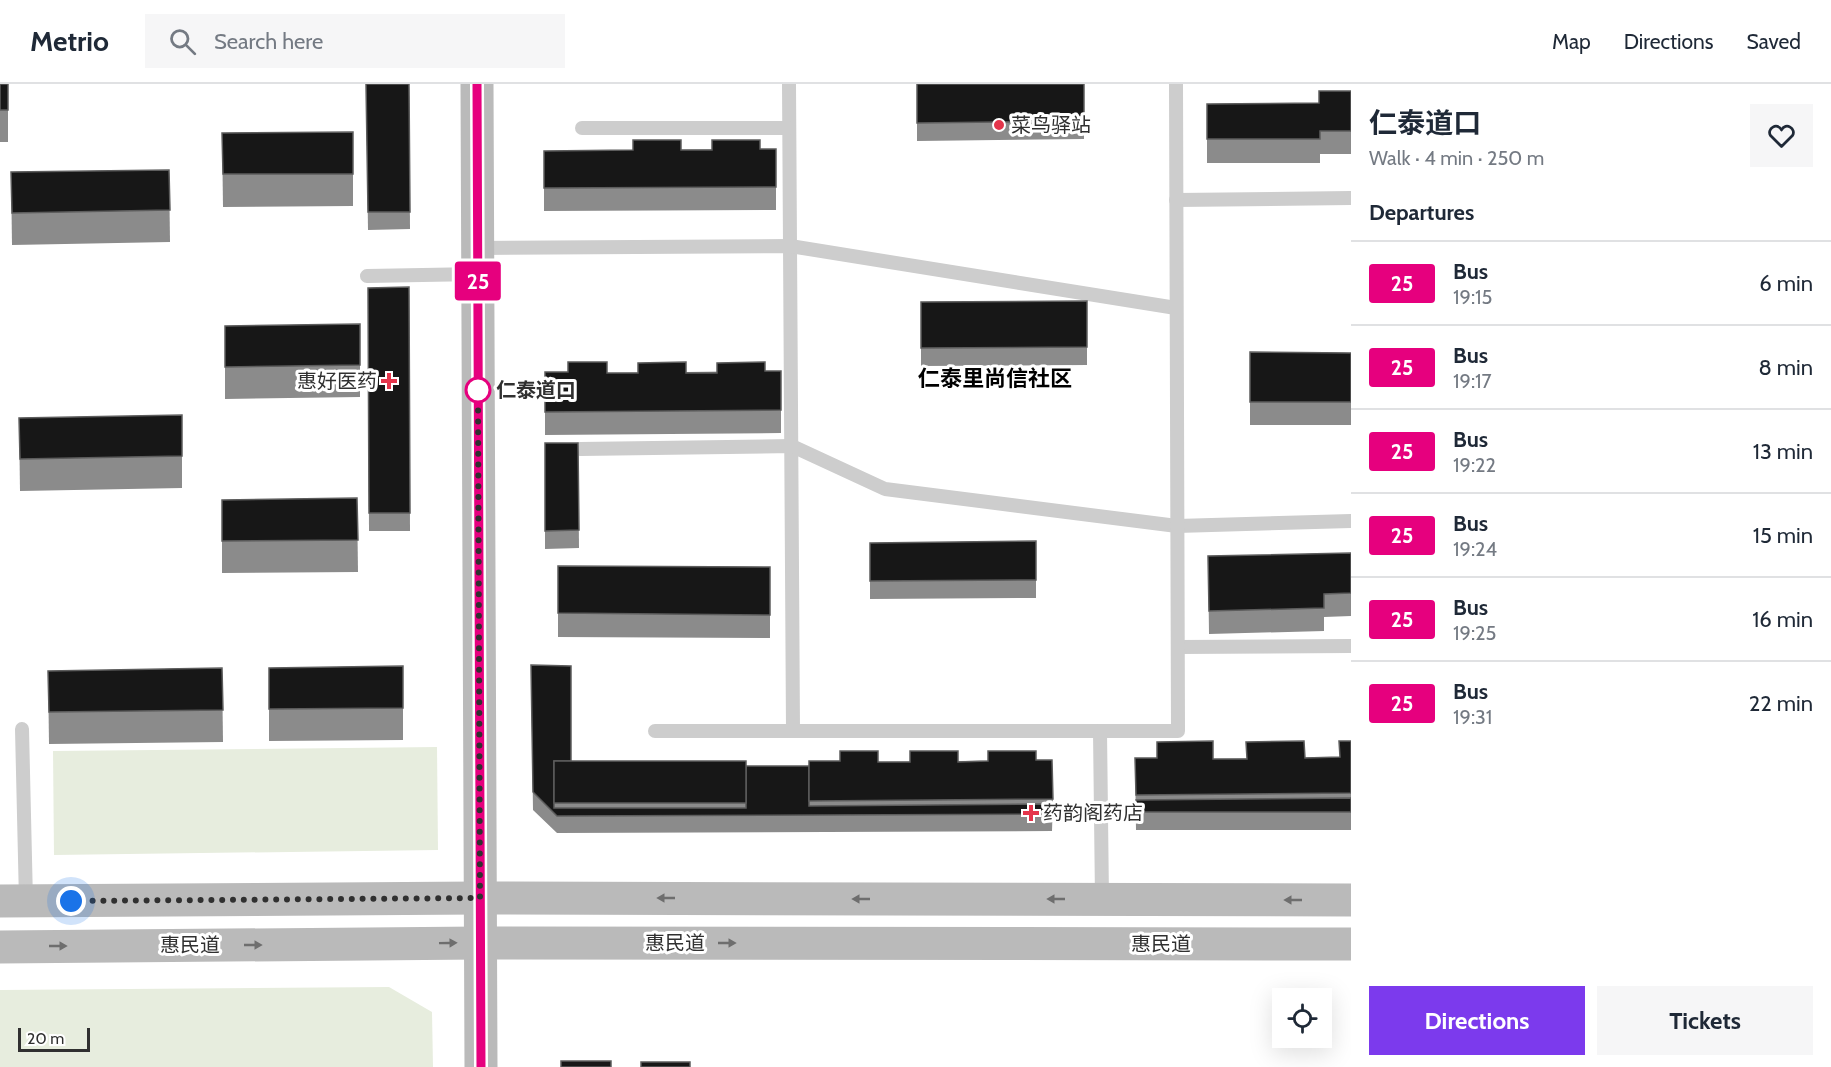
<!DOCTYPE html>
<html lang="en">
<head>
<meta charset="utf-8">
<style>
  body { margin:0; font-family:Cabin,"Noto Sans SC",sans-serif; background:#f6f6f7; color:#1f2937; height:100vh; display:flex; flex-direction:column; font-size:22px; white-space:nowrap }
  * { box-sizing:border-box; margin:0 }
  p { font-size:20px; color:#747a83 }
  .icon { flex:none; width:33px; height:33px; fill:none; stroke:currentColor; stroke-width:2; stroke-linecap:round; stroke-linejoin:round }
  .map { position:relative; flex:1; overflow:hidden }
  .drawer { display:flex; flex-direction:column; background:#fff; width:480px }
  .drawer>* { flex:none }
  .badge { padding:0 12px; border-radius:4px; font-size:21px; line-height:39px }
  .controls { position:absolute; left:1272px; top:904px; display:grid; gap:12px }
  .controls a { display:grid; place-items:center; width:60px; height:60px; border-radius:0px; background:#fff; box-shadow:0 6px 24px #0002; font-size:30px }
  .scale { position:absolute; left:18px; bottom:15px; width:72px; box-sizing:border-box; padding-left:6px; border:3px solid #303030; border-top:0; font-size:16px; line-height:21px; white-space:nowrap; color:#303030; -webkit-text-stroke:4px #fff; paint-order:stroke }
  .you { position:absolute; width:30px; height:30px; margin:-15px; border:4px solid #fff; border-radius:50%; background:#1a73e8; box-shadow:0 0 0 9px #1a73e833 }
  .map>.badge { position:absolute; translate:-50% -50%; box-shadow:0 0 0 3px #fff }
  h2 { padding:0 18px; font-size:22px; line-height:54px }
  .round { display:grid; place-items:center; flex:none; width:63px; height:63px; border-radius:0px; background:#f6f6f7 }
  .headline { display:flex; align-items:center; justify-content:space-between; height:102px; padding:0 18px }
  h1 { font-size:28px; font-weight:700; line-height:45px }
  .action { display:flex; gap:12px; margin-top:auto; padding:12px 18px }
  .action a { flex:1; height:69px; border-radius:0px; background:#7c3aed; color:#fff; font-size:24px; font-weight:700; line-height:69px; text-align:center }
  .action a+a { background:#f6f6f7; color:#1f2937 }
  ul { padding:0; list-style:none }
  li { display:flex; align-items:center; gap:18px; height:84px; padding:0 18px; border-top:2px solid #e0e1e3 }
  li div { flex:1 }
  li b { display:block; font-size:22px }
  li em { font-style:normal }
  li .badge { min-width:66px; font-weight:700; text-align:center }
  header { display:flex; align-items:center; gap:36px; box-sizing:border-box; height:84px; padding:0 30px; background:#fff; border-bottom:2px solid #e0e1e3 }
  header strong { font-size:28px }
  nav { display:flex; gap:33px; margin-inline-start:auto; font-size:21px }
  .search { width:420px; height:54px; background:#f6f6f7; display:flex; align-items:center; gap:15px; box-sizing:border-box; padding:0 21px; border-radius:0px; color:#747a83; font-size:22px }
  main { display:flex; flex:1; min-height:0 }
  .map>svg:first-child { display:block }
  .green { fill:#e7edde }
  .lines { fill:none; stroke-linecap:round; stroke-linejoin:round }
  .lane { stroke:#cdcdcd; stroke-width:14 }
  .secondary { stroke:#bababa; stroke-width:33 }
  .wall { fill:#8b8b8b }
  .building { fill:#171717; stroke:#5d5d5d; stroke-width:1.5 }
  .oneway { fill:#6e6e6e }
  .line-casing { stroke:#fff; stroke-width:14 }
  .line { stroke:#e6007e; stroke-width:9 }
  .walk { stroke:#303030; stroke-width:6; stroke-dasharray:0 10.8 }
  .poi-dot { fill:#e4354b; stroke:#fff; stroke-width:2 }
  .stop-dot { fill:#fff; stroke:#e6007e; stroke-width:3 }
  .labels { text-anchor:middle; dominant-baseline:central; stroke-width:6; stroke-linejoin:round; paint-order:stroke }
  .poi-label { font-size:20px; fill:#303030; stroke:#fff; text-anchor:start }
  .stop-label { font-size:20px; font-weight:bold; fill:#303030; stroke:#fff; text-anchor:start }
  .street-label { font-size:20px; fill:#303030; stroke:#fff }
  .quarter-label { font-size:22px; font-weight:bold; fill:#000; stroke:#fff }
</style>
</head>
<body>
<header>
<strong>Metrio</strong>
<div class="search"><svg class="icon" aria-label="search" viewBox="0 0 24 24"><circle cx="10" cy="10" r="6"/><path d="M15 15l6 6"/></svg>Search here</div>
<nav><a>Map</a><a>Directions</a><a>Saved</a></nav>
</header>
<main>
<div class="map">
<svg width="1351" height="983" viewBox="0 0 1351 983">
  <rect width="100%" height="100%" fill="#fff"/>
  <!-- green -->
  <g class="green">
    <polygon points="437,663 438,766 54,771 53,667"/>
    <polygon points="389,903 432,928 433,983 0,983 0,906"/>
  </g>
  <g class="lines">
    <!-- lane -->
    <g class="lane">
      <polyline points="789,0 793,647"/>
      <polyline points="582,44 789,44"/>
      <polyline points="1176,116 1351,114"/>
      <polyline points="478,164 790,162 1176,224"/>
      <polyline points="367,192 478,190"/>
      <polyline points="580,365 792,362 885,405 1177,442 1351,437"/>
      <polyline points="1178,563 1351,562"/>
      <polyline points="22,645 26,817"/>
      <polyline points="655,647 1178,647 1176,0"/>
      <polyline points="1100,647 1102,815"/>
    </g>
    <!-- secondary -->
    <g class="secondary">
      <polyline points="477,0 481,983"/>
      <polyline points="0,817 480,814 1351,816"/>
      <polyline points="0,863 480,859 1351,860"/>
    </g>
  </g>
  <!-- wall -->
  <g class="wall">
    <rect x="0" y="0" width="8" height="58"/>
    <polygon points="366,0 409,0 410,145 368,146"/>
    <polygon points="917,0 1084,0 1084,55 917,57"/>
    <polygon points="1351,7 1351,70 1320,70 1320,79 1207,79 1207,20 1319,19"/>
    <polygon points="353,48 353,122 223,123 222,49"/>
    <polygon points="776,65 776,126 544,127 544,67"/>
    <polygon points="169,86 170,158 12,161 11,88"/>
    <polygon points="409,203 410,447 369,447 368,204"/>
    <polygon points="1087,217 1087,281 921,282 921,218"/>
    <polygon points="360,240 360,313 225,315 225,242"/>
    <polygon points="1250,268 1351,269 1351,341 1250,341"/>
    <polygon points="765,287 781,287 781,349 545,351 545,288 607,289"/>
    <polygon points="182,331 182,404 20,407 19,334"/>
    <polygon points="545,359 578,359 579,464 545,465"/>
    <polygon points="357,414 358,488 222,489 222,416"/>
    <polygon points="1036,457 1036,514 870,515 870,459"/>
    <polygon points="1351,469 1351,532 1324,533 1324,547 1209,550 1208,472"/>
    <polygon points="558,482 770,483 770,554 558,553"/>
    <polygon points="531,581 571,677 746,682 809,682 878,678 1036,676 1053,715 1052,747 557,749 533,726"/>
    <polygon points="403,582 403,656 269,657 269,584"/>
    <polygon points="222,584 223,658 49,660 48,587"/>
    <polygon points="1351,657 1351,746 1136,746 1135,674 1213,675 1339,673"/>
  </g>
  <!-- building -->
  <g class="building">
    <rect x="0" y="0" width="8" height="26"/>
    <polygon points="366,0 409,0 410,128 368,128"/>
    <polygon points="917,0 1084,0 1084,37 917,39"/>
    <polygon points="1319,7 1351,7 1351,47 1320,47 1320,55 1207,55 1207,20 1319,19"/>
    <polygon points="353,48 353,90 223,90 222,49"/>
    <polygon points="633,56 681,56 681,66 712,66 712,56 760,56 760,65 776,65 776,103 544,104 544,67 633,66"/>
    <polygon points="169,86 170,126 12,129 11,88"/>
    <polygon points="409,203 410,429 369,429 368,204"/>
    <polygon points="1087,217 1087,263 921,264 921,218"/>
    <polygon points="360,240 360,281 225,283 225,242"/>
    <polygon points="1250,268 1351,269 1351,318 1250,318"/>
    <polygon points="568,278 607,278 607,289 638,289 638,279 686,278 686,289 717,289 717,279 765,278 765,287 781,287 781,326 545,328 545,288 568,288"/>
    <polygon points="182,331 182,372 20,375 19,334"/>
    <polygon points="545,359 578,359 579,446 545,447"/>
    <polygon points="357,414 358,456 222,457 222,416"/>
    <polygon points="1036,457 1036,496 870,497 870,459"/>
    <polygon points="1351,469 1351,509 1324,510 1324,524 1209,527 1208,472"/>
    <polygon points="558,482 770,483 770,531 558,529"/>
    <polygon points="531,581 571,582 571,677 554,677 554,724 746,724 746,682 809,682 809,722 1053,720 1052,730 557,732 533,708"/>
    <polygon points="403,582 403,624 269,625 269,584"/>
    <polygon points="222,584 223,626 49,628 48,587"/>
    <polygon points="1213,657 1213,675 1247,675 1246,658 1304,657 1305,674 1340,673 1339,657 1351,657 1351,709 1136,711 1135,674 1157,674 1157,658"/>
    <polygon points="840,667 878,667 878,678 910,678 910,667 958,667 958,678 988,677 988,667 1036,667 1036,676 1052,676 1053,715 809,717 809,677 840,677"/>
    <rect x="554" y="677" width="192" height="42"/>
    <polygon points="1351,714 1351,728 1136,728 1136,716"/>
    <rect x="561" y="977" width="50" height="6"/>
    <rect x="641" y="978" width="49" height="5"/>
  </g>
  <!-- one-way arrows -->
  <defs><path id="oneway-solid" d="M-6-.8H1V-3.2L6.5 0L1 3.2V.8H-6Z" transform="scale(1.5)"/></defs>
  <g class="oneway">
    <use href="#oneway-solid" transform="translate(666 814) rotate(-180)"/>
    <use href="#oneway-solid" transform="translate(861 815) rotate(-180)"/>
    <use href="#oneway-solid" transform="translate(1056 815) rotate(-180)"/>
    <use href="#oneway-solid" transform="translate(1293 816) rotate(-180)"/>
    <use href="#oneway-solid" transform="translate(448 859) rotate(-1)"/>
    <use href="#oneway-solid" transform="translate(727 859)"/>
    <use href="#oneway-solid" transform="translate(253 861)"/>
    <use href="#oneway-solid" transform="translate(58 862)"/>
  </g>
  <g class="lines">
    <!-- line casing -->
    <g class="line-casing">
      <polyline id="line" points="477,0 481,983"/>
    </g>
    <!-- line -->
    <use href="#line" class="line"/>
    <!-- walk -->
    <polyline class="walk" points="71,817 480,814 478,306"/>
  </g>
  <!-- markers -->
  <g class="poi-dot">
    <circle cx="999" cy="41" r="6"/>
    <path d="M386 288h6v6h6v6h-6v6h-6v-6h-6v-6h6z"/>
    <path d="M1028 720h6v6h6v6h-6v6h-6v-6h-6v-6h6z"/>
  </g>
  <circle class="stop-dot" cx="478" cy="306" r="12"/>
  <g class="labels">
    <!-- poi labels -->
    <g class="poi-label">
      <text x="1011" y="41">菜鸟驿站</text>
      <text x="377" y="297" text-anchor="end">惠好医药</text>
      <text x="1043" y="729">药韵阁药店</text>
    </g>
    <!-- stop labels -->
    <g class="stop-label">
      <text x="496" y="306">仁泰道口</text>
    </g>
    <!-- street labels -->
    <g class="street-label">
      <text x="675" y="859">惠民道</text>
      <text x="1161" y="860">惠民道</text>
      <text x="190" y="861">惠民道</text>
    </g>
    <!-- quarter labels -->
    <g class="quarter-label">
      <text x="995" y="294">仁泰里尚信社区</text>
    </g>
  </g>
</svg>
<div class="controls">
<a><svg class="icon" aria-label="locate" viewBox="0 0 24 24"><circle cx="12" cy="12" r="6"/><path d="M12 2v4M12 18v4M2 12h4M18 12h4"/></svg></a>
</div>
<div class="scale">20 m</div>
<div class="you" style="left:71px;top:817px"></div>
<b class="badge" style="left:478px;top:197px;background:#e6007e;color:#fff">25</b>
</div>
<section class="drawer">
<div class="headline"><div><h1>仁泰道口</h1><p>Walk · 4 min · 250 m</p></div><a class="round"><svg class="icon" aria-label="heart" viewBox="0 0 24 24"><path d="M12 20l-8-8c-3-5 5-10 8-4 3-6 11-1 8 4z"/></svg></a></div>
<h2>Departures</h2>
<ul>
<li><span class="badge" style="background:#e6007e;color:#fff">25</span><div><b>Bus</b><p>19:15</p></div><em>6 min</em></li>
<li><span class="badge" style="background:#e6007e;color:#fff">25</span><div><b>Bus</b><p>19:17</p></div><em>8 min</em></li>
<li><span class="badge" style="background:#e6007e;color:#fff">25</span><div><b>Bus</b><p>19:22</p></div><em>13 min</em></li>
<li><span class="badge" style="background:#e6007e;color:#fff">25</span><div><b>Bus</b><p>19:24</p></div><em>15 min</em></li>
<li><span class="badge" style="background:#e6007e;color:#fff">25</span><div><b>Bus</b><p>19:25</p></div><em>16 min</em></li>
<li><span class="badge" style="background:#e6007e;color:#fff">25</span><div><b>Bus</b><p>19:31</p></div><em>22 min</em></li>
</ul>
<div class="action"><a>Directions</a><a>Tickets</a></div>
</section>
</main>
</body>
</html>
